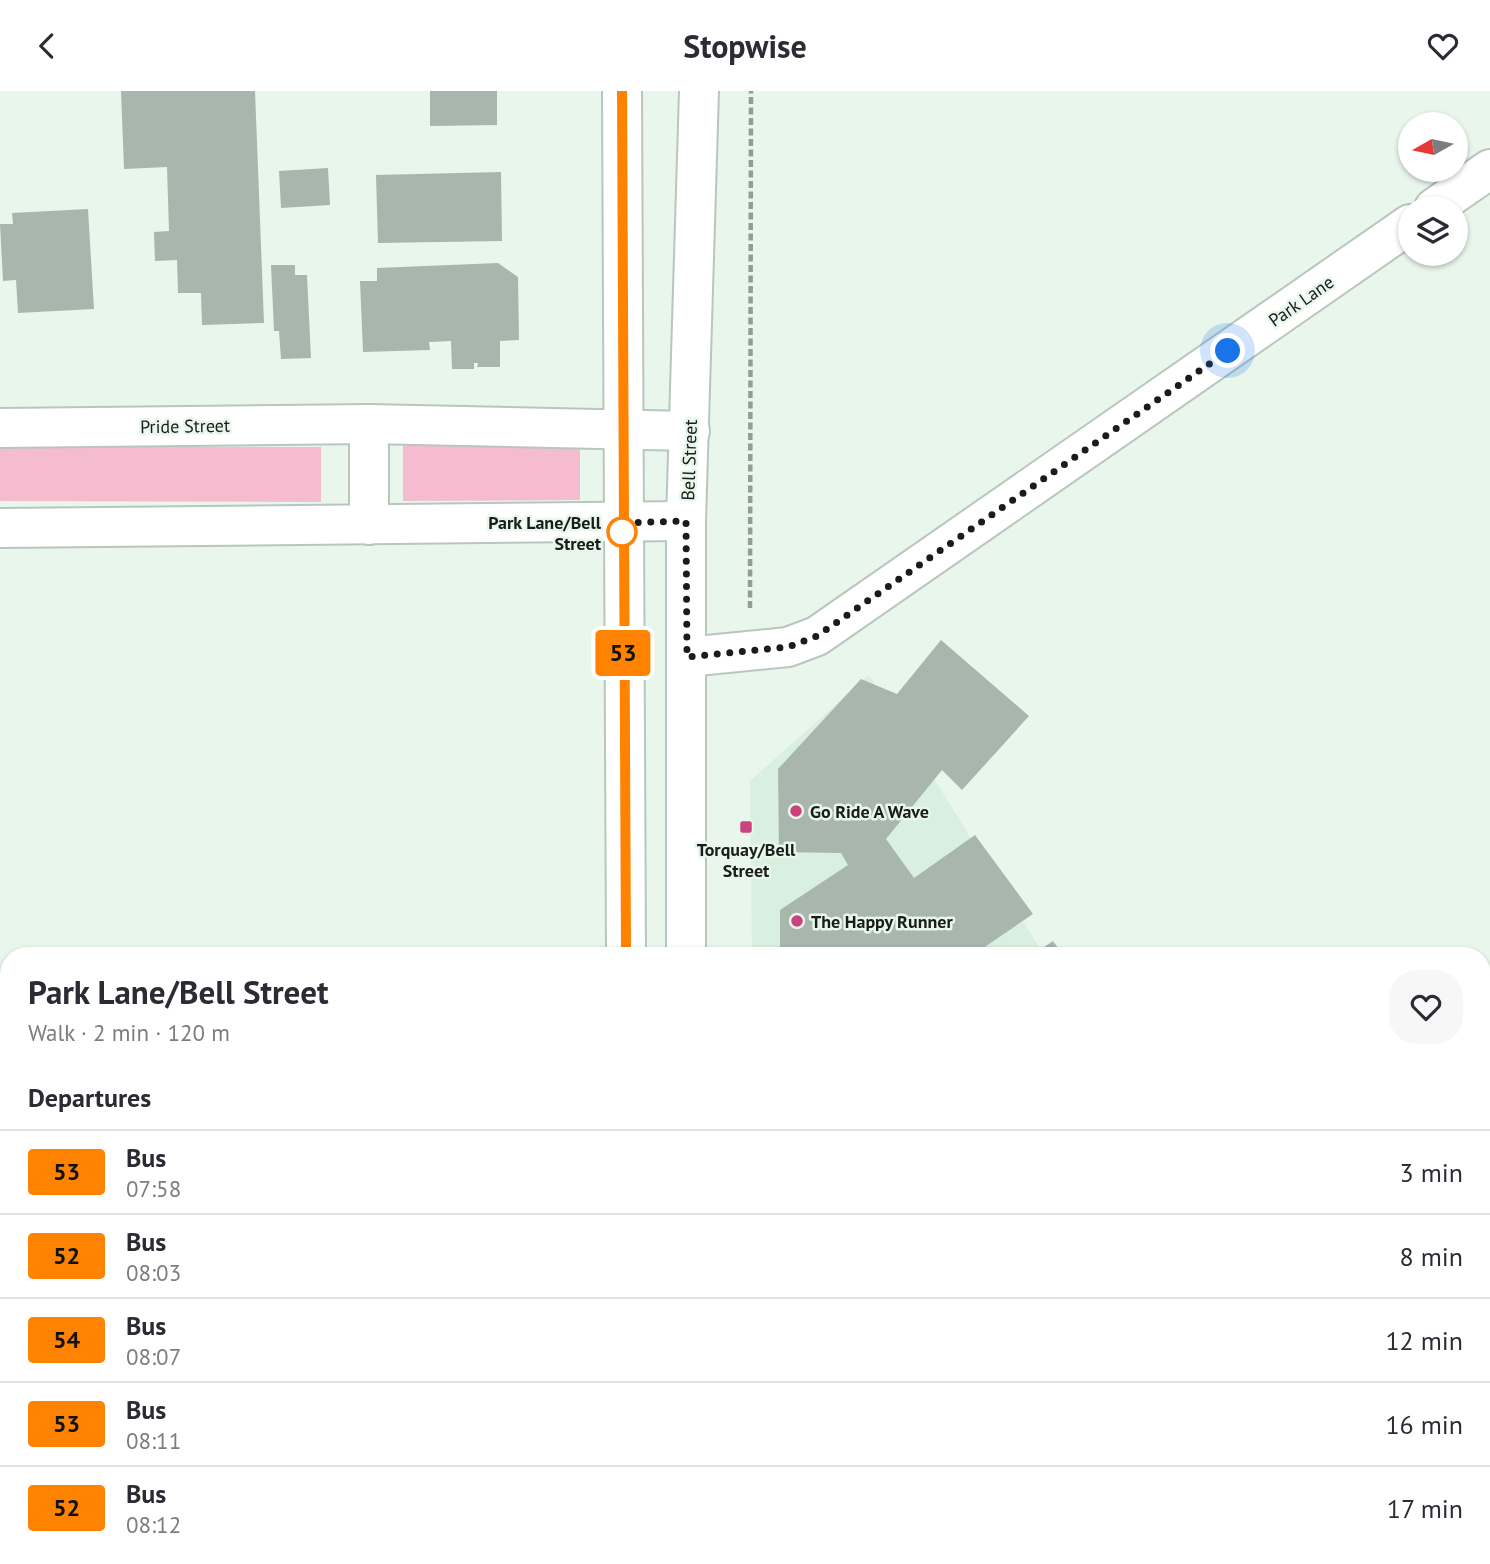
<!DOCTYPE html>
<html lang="en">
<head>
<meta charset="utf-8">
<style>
  body { margin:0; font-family:"PT Sans",sans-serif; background:#f7f7f7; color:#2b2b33; height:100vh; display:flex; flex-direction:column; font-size:26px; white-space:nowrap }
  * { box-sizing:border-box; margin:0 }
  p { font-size:23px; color:#7c7c81 }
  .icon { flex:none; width:38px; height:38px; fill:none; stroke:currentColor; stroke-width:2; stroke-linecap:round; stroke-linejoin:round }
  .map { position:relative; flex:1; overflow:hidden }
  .side { position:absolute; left:0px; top:856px; width:1491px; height:618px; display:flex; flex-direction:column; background:#fff; border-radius:28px 28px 0 0; box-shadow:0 2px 5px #0004 }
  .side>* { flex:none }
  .badge { padding:0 14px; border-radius:5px; font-size:24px; line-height:46px }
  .needle { width:46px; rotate:261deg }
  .buttons { position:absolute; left:1398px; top:21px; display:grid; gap:14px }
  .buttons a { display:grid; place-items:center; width:70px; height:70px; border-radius:50%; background:#fff; box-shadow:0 2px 5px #0004; font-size:35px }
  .you { position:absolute; width:35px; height:35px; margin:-18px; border:5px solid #fff; border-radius:50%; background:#1a73e8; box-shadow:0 0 0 10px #1a73e833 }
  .map>.badge { position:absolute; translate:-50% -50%; box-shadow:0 0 0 4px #fff }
  h2 { padding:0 28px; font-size:26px; line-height:63px }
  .round { display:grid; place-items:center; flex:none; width:74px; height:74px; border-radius:28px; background:#f7f7f7 }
  .summary { display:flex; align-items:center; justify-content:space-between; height:119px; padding:0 28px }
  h1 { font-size:33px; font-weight:800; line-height:52px }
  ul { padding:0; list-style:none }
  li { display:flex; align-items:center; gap:21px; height:84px; padding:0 28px; border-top:2px solid #e1e1e2 }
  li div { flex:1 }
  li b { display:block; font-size:26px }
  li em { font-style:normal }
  li .badge { min-width:77px; font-weight:700; text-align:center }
  header { display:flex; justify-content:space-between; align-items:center; height:91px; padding:0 28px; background:#fff; font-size:32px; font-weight:800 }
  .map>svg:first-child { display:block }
  .built { fill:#d9efe0 }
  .green { fill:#f4bcce }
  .building { fill:#a9b6ad }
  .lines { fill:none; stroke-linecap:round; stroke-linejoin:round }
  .lane-casing { stroke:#b8c6bd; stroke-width:23 }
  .street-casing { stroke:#b8c6bd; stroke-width:42 }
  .secondary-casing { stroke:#b8c6bd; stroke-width:42 }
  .path { stroke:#939d96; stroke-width:4.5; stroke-dasharray:7 3.5; stroke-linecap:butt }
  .lane { stroke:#fff; stroke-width:19 }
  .street { stroke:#fff; stroke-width:38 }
  .secondary { stroke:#fff; stroke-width:38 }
  .line-casing { stroke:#fff; stroke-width:16 }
  .line { stroke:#ff8200; stroke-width:10 }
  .walk { stroke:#181d1a; stroke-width:7; stroke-dasharray:0 12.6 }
  .stop-dot { fill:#fff; stroke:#ff8200; stroke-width:3.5 }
  .poi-dot { fill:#cb427f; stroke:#e8f6ec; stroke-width:2.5 }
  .labels { text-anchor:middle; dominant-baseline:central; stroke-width:5; stroke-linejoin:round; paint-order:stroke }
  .street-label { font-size:18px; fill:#181d1a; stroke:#e8f6ec }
  .stop-label { font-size:18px; font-weight:bold; fill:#181d1a; stroke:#e8f6ec; text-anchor:end }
  .poi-label { font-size:18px; font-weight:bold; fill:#181d1a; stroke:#e8f6ec; text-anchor:start }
</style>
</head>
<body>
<header><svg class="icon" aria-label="back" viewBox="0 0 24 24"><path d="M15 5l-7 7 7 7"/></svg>Stopwise<svg class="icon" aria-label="heart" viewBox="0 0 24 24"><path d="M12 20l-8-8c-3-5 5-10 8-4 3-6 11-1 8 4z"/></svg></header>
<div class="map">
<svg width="1490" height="1473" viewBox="0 0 1490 1473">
  <rect width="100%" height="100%" fill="#e8f6ec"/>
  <!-- built -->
  <g class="built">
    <polygon points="869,584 1044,864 752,864 750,690"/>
    <rect x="276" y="1465" width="339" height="8"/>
  </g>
  <!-- green -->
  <g class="green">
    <polygon points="403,353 580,353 580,409 403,410"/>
    <polygon points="0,356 321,356 321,411 0,410"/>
  </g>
  <!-- building -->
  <g class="building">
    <polygon points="121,0 255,0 264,232 202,234 201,202 178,202 177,169 155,170 154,141 169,140 167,76 124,78"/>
    <polygon points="430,0 497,0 497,34 430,35"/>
    <polygon points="328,77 330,114 281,117 279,80"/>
    <polygon points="501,81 502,150 378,152 376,84"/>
    <polygon points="88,118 94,218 18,222 16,189 3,190 0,133 13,133 12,122"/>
    <polygon points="498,172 518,186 519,249 500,250 500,276 477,276 478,272 474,272 474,278 452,278 451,250 429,251 430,259 363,261 360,190 377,190 377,177"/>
    <polygon points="271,174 295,174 295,184 307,184 311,267 281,268 279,240 274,240"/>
    <polygon points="941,549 1029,625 962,699 942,679 886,748 914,787 975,744 1033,823 973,864 780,864 780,819 848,774 841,762 779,761 778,678 861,588 897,603"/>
    <polygon points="1053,850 1063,864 1032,864"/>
    <polygon points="438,1465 564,1465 563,1473 438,1473"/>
  </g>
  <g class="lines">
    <!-- lane casing -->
    <g class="lane-casing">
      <g id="lane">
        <polyline points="1482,899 1490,900"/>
        <polyline points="1482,1135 1490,1137"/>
        <polyline points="1482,1292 1490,1288"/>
        <polyline points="935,1473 936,1465"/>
        <polyline points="1181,1473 1182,1465"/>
        <polyline points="1374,1473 1374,1465"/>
      </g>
    </g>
    <!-- street casing -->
    <g class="street-casing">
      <g id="street">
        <polyline points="1434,117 1490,78"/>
        <polyline points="0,337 369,333 690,340"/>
        <polyline points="369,434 369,333"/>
        <polyline points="0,437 686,430"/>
        <polyline points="687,566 788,556 817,545 1410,133"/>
        <polyline points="0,1318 9,1318"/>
      </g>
    </g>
    <!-- secondary casing -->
    <g class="secondary-casing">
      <g id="secondary">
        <polyline points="622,0 626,864"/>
        <polyline points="686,864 686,430 699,0"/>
        <polyline points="646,1465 648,1473"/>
      </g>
    </g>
    <!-- path -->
    <polyline class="path" points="750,517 751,0"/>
    <!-- lane -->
    <use href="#lane" class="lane"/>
    <!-- street -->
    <use href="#street" class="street"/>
    <!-- secondary -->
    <use href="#secondary" class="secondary"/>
  </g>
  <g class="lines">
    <!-- line casing -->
    <g class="line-casing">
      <polyline id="line" points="622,0 626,864"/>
    </g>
    <!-- line -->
    <use href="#line" class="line"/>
    <!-- walk -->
    <polyline class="walk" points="622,441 622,432 686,430 687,566 788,556 817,545 1228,260"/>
  </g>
  <!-- markers -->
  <circle class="stop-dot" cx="622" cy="441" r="14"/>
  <g class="poi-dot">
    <circle cx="796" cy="720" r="7"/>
    <rect x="739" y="729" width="14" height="14" rx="3.5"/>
    <circle cx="797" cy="830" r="7"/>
  </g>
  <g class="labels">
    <!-- street labels -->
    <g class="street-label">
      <text transform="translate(1301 210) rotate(-35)">Park Lane</text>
      <text transform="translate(185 335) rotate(-1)">Pride Street</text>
      <text transform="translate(689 369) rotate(-88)">Bell Street</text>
    </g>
    <!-- stop labels -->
    <g class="stop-label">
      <text x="601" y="431">Park Lane/Bell<tspan x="601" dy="21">Street</tspan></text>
    </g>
    <!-- poi labels -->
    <g class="poi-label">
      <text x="810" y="720">Go Ride A Wave</text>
      <text x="746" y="758" text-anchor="middle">Torquay/Bell<tspan x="746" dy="21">Street</tspan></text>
      <text x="811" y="830">The Happy Runner</text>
    </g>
  </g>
</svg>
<div class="buttons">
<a><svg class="needle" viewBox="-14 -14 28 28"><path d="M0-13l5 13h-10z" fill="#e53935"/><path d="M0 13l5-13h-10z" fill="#7c7c81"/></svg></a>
<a><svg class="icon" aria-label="layers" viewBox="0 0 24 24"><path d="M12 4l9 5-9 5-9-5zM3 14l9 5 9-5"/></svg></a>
</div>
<div class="you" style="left:1228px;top:260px"></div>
<b class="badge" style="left:623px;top:562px;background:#ff8200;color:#111">53</b>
<section class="side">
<div class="summary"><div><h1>Park Lane/Bell Street</h1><p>Walk · 2 min · 120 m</p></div><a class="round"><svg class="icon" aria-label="heart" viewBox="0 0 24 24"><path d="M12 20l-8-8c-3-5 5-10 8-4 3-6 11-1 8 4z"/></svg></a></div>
<h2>Departures</h2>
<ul>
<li><span class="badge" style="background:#ff8200;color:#111">53</span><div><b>Bus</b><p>07:58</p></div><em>3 min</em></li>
<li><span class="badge" style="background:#ff8200;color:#111">52</span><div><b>Bus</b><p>08:03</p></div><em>8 min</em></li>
<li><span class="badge" style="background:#ff8200;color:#111">54</span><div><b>Bus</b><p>08:07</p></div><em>12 min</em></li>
<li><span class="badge" style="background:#ff8200;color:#111">53</span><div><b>Bus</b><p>08:11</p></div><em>16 min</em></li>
<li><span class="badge" style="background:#ff8200;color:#111">52</span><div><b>Bus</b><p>08:12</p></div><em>17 min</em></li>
</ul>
</section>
</div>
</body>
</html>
